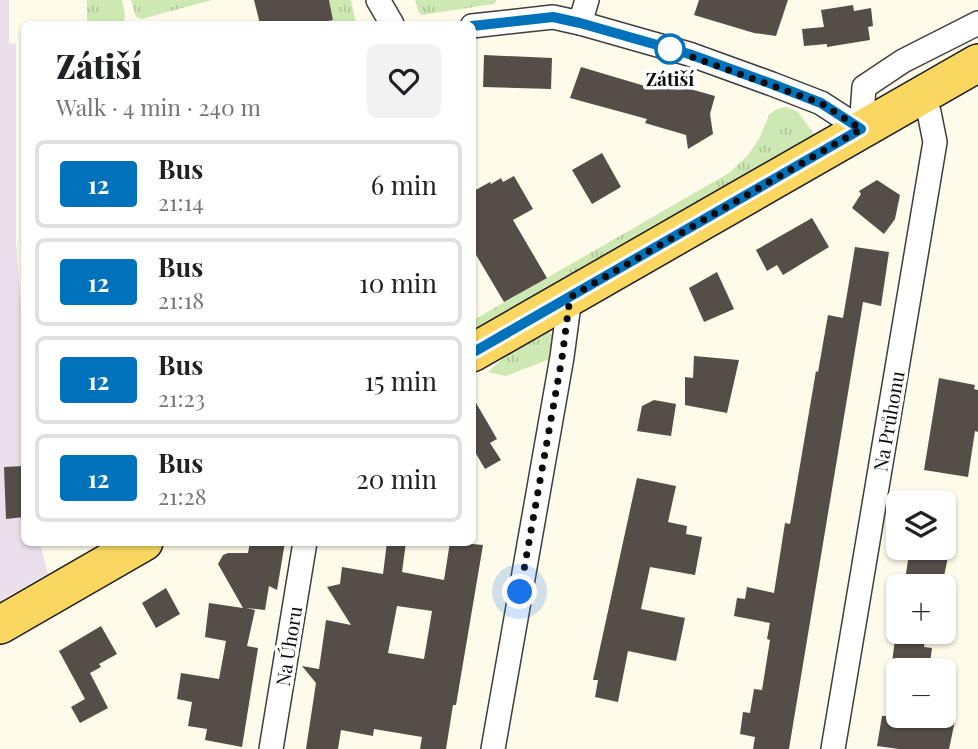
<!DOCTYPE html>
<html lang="en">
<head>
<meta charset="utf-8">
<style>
  body { margin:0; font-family:"Playfair Display",serif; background:#f2f2f2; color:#202124; height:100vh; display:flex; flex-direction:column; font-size:26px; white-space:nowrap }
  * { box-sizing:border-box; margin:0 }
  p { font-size:23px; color:#757577 }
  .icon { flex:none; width:38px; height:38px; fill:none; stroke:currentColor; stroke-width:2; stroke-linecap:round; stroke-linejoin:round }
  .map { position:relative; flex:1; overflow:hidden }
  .details { position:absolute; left:21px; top:21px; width:455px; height:525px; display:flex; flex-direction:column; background:#fff; border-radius:10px; box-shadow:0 2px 5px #0004 }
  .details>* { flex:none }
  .badge { padding:0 14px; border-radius:5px; font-size:24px; line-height:46px }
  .tools { position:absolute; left:886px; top:490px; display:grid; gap:14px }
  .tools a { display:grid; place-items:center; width:70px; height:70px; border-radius:10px; background:#fff; box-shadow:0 2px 5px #0004; font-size:35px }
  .you { position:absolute; width:35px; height:35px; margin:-18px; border:5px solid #fff; border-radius:50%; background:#1a73e8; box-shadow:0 0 0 10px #1a73e833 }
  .map>.badge { position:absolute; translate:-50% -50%; box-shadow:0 0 0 4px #fff }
  .round { display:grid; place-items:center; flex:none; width:74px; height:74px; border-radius:10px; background:#f2f2f2 }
  .summary { display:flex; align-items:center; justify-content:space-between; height:119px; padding:0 35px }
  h1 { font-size:33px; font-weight:800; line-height:52px }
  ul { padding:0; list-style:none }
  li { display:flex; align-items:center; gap:21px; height:88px; margin:0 14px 10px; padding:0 21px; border:4px solid #e0e0e0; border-radius:10px }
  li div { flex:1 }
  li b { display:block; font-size:26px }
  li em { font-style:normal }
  li .badge { min-width:77px; font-weight:700; text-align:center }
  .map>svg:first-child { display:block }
  .industrial { fill:#eadfeb }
  .grass { fill:url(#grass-tufts) }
  .building { fill:#544d48; fill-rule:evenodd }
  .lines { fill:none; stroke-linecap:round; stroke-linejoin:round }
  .street-casing { stroke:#3e3e3e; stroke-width:26 }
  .primary-casing { stroke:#1c1c1c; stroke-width:40 }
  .street { stroke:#fff; stroke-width:23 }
  .primary { stroke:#f9d760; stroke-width:37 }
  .line-casing { stroke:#fff; stroke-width:16 }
  .line { stroke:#0072bc; stroke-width:10 }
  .walk { stroke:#0b0b0b; stroke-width:7; stroke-dasharray:0 12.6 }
  .stop-dot { fill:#fff; stroke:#0072bc; stroke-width:3.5 }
  .labels { text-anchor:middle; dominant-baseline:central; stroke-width:7; stroke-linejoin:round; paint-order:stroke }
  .stop-label { font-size:19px; font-weight:bold; fill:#0b0b0b; stroke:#fff }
  .street-label { font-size:19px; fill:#0b0b0b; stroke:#fff }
</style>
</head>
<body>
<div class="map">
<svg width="978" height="749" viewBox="0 0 978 749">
  <defs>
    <pattern id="grass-tufts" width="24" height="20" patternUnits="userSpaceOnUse" patternTransform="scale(1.75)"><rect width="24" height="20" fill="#cee8b4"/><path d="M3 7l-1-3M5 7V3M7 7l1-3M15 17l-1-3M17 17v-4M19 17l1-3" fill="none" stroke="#b0c699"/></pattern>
  </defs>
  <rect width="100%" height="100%" fill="#fffbea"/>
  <!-- industrial -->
  <polygon class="industrial" points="0,0 9,0 9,43 16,44 16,242 24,347 24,542 40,543 48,574 0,601"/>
  <!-- grass -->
  <g class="grass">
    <polygon points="87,0 122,0 125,15 124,21 113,24 87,24"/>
    <polygon points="131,0 212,0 142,19 136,17"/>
    <polygon points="329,0 351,0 356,24 315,24 333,20"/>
    <polygon points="415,0 496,0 496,1 494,4 422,15 419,13"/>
    <polygon points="785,107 797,111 816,136 473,336 472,321 729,173 749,154 760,137 769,115 775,110"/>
    <polygon points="546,330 555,336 555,357 506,376 488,372 530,334"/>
  </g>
  <!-- building -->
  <g class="building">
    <polygon points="254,0 329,0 333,20 315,24 260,24"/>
    <polygon points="699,0 788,0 776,36 754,33 694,15"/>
    <polygon points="853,5 854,11 871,8 873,26 868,27 870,40 827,47 827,44 804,46 802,29 824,27 821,10"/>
    <polygon points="484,55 552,58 551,89 483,87"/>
    <polygon points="581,67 655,89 658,80 715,96 710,114 713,134 688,149 686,135 645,123 647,119 570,98"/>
    <polygon points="602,153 621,187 592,204 572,170"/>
    <polygon points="514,176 533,209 513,220 547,278 504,302 472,248 472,192 490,182 491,184 501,178 503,182"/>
    <polygon points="877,180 900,195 895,219 884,234 852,208 861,194 859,191"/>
    <polygon points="812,218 829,247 783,275 777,265 767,271 756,250"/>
    <polygon points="855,247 889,252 881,306 863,302 789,749 753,749 755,737 740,734 743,712 750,713 754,689 762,690 770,640 767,639 770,623 734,616 737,598 745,599 747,587 774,593 785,523 790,524 816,371 818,372 828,315 843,318"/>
    <polygon points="717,272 734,309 704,322 689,288"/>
    <polygon points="694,356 739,360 727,413 685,405 685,377 693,378"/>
    <polygon points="939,378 975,385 974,389 978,390 978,432 975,431 968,477 924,470"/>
    <polygon points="472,396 497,439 490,443 501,460 485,469 475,452 472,453"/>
    <polygon points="654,400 676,404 671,436 637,431 642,406"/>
    <polygon points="24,466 24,517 6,519 4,467"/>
    <polygon points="637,478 676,486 668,522 687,526 686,534 702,537 695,575 650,567 641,609 685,618 676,661 628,651 618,702 595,697 598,680 593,680"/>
    <polygon points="250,542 285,542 277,590 269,586 265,610 246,608 255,610 247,646 258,648 242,747 205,740 207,729 188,726 192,702 177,699 181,673 219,679 226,641 205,637 209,603 243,608 218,564 223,555 228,553 248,553"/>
    <path d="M387,542H406L402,572L444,580L450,542L483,545L456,705H453L446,749H420L422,737L374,729L373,736L341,730L338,749H306L316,683L302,666L319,669L326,620L351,625L327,587L340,584L342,567L383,574ZM397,606L432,611L424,659L388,653Z"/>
    <polygon points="910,548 937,548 937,550 949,552 942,586 904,586"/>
    <polygon points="166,588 180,614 156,628 142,603"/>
    <polygon points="101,626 117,654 99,664 101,667 90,673 108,708 80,723 71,707 85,699 59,651"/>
    <polygon points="896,632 926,632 924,647 932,648 929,670 891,670"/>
    <polygon points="882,716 956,716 949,749 899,749 877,746"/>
  </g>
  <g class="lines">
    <!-- street casing -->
    <g class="street-casing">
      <g id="street">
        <polyline points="378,0 392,24"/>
        <polyline points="580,23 587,0"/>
        <polyline points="472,26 553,17 580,23 689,54 772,84 821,103 861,129 864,87 903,61 978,23"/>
        <polyline points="271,749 305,542"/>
        <polyline points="493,749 562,357 570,297"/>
        <polyline points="833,749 935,142 929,112 920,96"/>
      </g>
    </g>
    <!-- primary casing -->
    <g class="primary-casing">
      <g id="primary">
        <polyline points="472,353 978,63"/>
        <polyline points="0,625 144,542"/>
      </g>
    </g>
    <!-- street -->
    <use href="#street" class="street"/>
    <!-- primary -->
    <use href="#primary" class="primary"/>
  </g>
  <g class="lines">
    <!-- line casing -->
    <g class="line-casing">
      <polyline id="line" points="472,26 553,17 580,23 689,54 772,84 821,103 861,129 472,353"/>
    </g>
    <!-- line -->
    <use href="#line" class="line"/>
    <!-- walk -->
    <polyline class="walk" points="520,592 562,358 570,297 861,129 821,103 667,48 670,49"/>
  </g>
  <!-- markers -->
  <circle class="stop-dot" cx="670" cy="49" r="14"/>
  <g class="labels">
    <!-- stop labels -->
    <g class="stop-label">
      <text x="670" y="78">Zátiší</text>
    </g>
    <!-- street labels -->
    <g class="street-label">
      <text transform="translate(888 421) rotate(-80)">Na Průhonu</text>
      <text transform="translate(288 646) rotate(-81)">Na Úhoru</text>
    </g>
  </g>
</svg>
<div class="tools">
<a><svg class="icon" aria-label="layers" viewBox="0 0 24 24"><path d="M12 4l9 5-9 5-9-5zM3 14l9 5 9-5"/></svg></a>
<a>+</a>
<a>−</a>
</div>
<div class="you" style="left:520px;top:592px"></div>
<section class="details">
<div class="summary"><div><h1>Zátiší</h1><p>Walk · 4 min · 240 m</p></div><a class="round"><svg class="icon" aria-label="heart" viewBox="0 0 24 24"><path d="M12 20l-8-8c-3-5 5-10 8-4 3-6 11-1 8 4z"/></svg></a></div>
<ul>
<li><span class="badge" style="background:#0072bc;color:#fff">12</span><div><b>Bus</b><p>21:14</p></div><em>6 min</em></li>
<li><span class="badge" style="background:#0072bc;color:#fff">12</span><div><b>Bus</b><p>21:18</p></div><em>10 min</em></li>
<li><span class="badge" style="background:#0072bc;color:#fff">12</span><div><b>Bus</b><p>21:23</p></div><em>15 min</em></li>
<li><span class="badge" style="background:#0072bc;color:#fff">12</span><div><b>Bus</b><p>21:28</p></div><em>20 min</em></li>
</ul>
</section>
</div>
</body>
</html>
